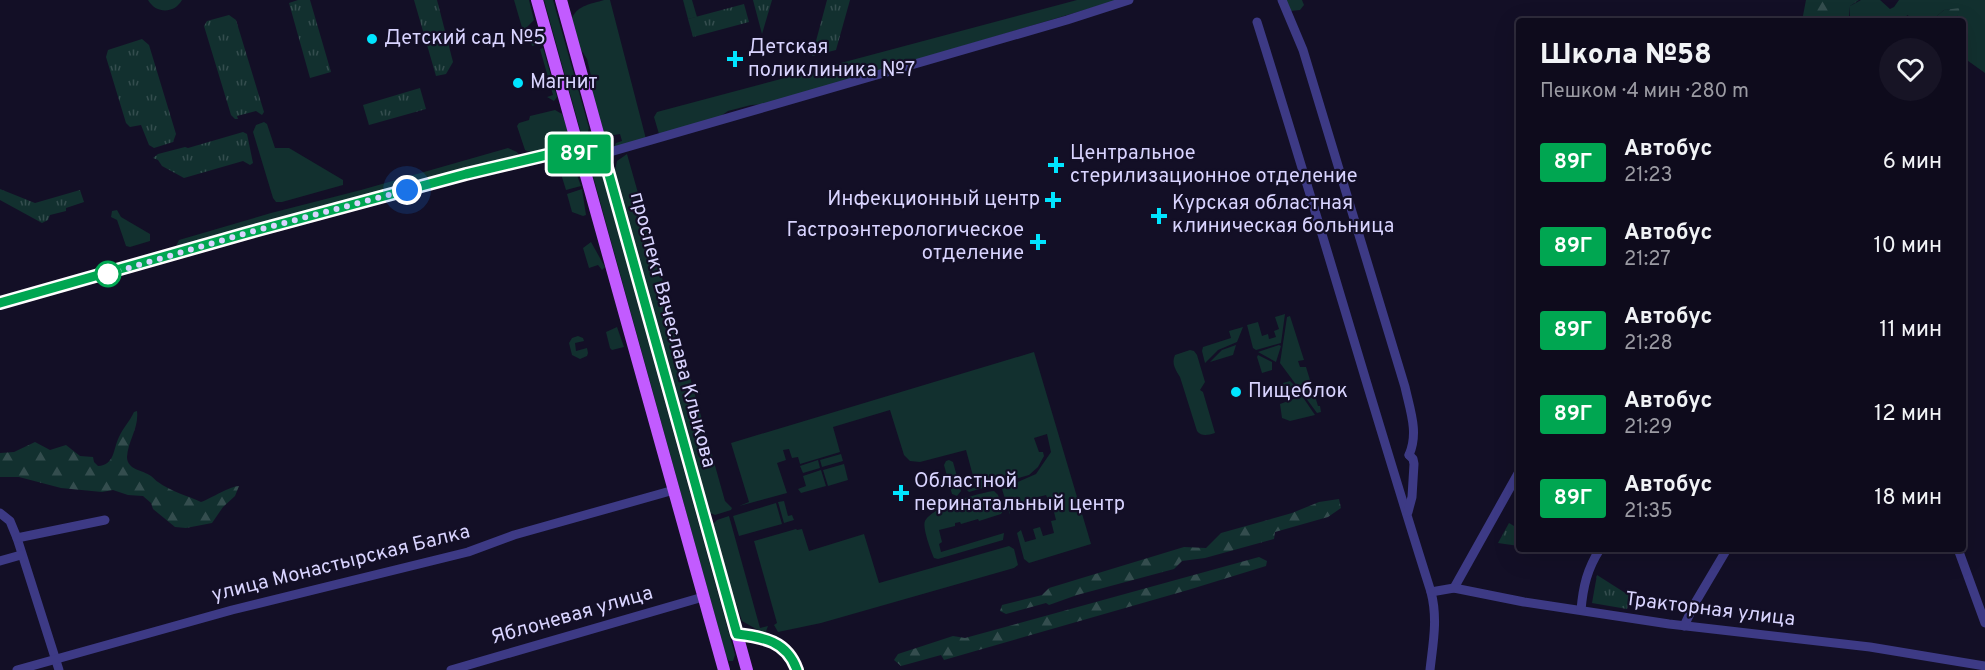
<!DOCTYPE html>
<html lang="ru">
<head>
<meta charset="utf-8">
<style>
  body { margin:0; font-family:Overpass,sans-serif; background:#171425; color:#f1f3f6; height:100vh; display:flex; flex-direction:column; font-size:22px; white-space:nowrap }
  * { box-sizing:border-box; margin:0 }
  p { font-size:20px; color:#9b9ba3 }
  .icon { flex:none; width:33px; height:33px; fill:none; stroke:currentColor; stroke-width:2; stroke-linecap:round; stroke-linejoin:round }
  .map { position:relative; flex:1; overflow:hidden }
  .panel { position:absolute; left:1516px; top:18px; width:450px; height:534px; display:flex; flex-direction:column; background:#0e0b1c; border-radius:6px; box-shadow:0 6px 24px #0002,0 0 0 2px #2e2b3b }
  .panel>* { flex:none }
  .badge { padding:0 12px; border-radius:4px; font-size:21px; line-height:39px }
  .you { position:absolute; width:30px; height:30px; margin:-15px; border:4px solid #fff; border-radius:50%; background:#1a73e8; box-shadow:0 0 0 9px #1a73e833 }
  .map>.badge { position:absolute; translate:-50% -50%; box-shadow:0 0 0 3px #fff }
  .round { display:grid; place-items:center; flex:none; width:63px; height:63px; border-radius:32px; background:#171425 }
  .headline { display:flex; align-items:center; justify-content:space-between; height:102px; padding:0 24px }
  h1 { font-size:28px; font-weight:800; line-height:45px }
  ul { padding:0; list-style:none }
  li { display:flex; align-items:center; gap:18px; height:84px; padding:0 24px }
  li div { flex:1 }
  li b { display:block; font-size:22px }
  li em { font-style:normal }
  li .badge { min-width:66px; font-weight:700; text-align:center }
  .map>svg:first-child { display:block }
  .grass { fill:#12302f }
  .forest { fill:url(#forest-firs) }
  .park { fill:url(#park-tufts) }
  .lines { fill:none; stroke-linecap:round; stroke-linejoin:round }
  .minor { stroke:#3d3a85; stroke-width:9 }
  .major { stroke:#c25bff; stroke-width:12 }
  .line-casing { stroke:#fff; stroke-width:14 }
  .line { stroke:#00a651; stroke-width:9 }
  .walk { stroke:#d9d4ff; stroke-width:6; stroke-dasharray:0 10.8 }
  .poi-dot { fill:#00e5ff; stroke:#130f26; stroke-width:2 }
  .stop-dot { fill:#fff; stroke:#00a651; stroke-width:3 }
  .labels { text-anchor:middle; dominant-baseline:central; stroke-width:4.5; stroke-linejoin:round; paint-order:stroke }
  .poi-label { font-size:20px; fill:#d9d4ff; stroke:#130f26; text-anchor:start }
  .street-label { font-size:20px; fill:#d9d4ff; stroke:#130f26 }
</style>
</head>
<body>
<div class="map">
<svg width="1985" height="670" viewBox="0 0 1985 670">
  <defs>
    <pattern id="forest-firs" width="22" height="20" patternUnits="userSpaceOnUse" patternTransform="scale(1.5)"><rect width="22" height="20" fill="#12302f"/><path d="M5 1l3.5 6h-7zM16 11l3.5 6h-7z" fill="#344d4e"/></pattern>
    <pattern id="park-tufts" width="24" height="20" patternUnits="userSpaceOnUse" patternTransform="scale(1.5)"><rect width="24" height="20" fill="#12302f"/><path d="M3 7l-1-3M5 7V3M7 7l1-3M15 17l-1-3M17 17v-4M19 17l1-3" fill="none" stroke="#344d4e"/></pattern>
  </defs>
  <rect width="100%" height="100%" fill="#130f26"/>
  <!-- grass -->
  <g class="grass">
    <path d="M148,0H182C174,14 156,14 148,0Z"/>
    <polygon points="514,0 529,0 534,20 523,31"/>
    <polygon points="544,0 553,0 589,128 587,135 581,133"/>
    <path d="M604,0H610L646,139L614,147L616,143L622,141L620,134L609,136L604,133L601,127L593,96L592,80L587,59L578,45L572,18C578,5 591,4 604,0Z"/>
    <polygon points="683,0 692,0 697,17 688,19"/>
    <polygon points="1077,0 1118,0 767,104 751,105 728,111 715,120 659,134 654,117 657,112"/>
    <polygon points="1286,0 1302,0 1304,5 1300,10 1291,11"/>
    <polygon points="1861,0 1880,0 1890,9 1894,7 1899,0 1985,0 1985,73 1964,58 1964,21 1956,21 1959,9 1944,10 1931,21 1918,21 1907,15 1906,21 1844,21 1850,18 1850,6"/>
    <polygon points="537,28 542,43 532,46 529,35 533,29"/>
    <polygon points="543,48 557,97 554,101 547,97 553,95 540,49"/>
    <path d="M555,110L562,114C564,120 569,130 568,138C565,149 534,156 525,150L517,126L519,123L529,120L530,116Z"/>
    <polygon points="264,122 267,124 275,148 289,148 343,180 343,185 282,202 276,202 273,198 253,132 256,125"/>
    <polygon points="508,148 517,152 520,157 177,249 176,246 179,240 271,213 361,190"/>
    <polygon points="627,154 725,501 732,508 731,510 715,515 708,512 614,174 617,161"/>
    <polygon points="598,170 602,175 735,655 733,661 729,661 726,656 593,176 595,171"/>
    <polygon points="566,171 577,175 581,186 566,190 561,174"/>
    <polygon points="582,189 586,215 583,216 572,212 567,194"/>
    <polygon points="117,210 121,217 150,234 150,241 130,247 126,246 117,220 111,217 112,211"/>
    <polygon points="591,242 605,267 602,270 598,265 589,268 583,248"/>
    <polygon points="1285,314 1281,343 1256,350 1253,348 1247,325 1258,322 1262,336 1268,334 1269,339 1276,337 1274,331 1279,329 1275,317"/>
    <polygon points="1290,316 1304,360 1298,361 1300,367 1306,367 1318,406 1320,406 1321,412 1317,413 1280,363 1287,317"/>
    <polygon points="617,327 624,347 612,350 610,348 606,332"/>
    <polygon points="1243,327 1237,342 1218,350 1205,363 1202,351 1203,347 1231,338 1229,331"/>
    <polygon points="578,336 583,338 584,341 575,343 576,351 587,348 588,353 587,356 580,359 572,355 569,343 572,338"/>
    <polygon points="1236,345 1233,355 1210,362 1222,350"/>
    <polygon points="1279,345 1281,346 1276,362 1258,352"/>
    <path d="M1190,350L1194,351L1197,355L1205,382L1200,390L1203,392L1215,433C1208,435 1202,437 1197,431L1180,377C1176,370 1171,364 1175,355Z"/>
    <polygon points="1034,352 1091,544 1029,563 1024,559 1017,533 1021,530 1025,542 1036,539 1033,529 1040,527 1043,536 1054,533 1051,521 1056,520 1053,508 1048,509 1046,503 1049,502 1046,495 1035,498 1037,508 1027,511 1024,502 1009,506 1010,515 1002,489 1036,474 1051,452 1047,434 1034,438 1039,452 1043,452 1044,456 1038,467 1029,475 969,492 967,490 976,487 966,450 920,462 910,461 904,455 890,410 833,427 840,452 800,464 798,457 792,458 789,449 783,450 786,460 777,463 787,493 739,506 749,502 731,443"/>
    <polygon points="1258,355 1272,362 1272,370 1262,373 1257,357"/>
    <polygon points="1290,381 1296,387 1294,395 1287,398 1283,383"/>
    <polygon points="1302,396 1315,415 1290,421 1282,418 1280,404"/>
    <polygon points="841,454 843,461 822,467 820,460"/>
    <polygon points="818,460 820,468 803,473 800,466"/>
    <polygon points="949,460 953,462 961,491 957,496 952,494 944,465 946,461"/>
    <polygon points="844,464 848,480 828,486 823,470"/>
    <polygon points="821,470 826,486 801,493 798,489 806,486 803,476"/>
    <path d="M994,491L998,495L1003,511L1001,514L979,521L978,519L961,524L960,522L955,523V526L939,530L942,542L939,544L941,552L1004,533L1003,540L938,559L934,558C931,551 922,527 925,521C933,506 978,493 994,491Z"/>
    <polygon points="784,501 788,516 792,515 794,520 784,523 778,502"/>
    <polygon points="776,503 782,524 739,536 733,516"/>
    <polygon points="729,516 760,628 768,626 765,634 742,621 721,558 712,525 717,520"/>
    <polygon points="796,529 797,530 802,529 809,551 864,534 879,583 1009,546 1014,549 1018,565 1014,568 821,623 778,632 774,625 777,623 754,541"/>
  </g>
  <!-- forest -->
  <g class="forest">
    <polygon points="1806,0 1859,0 1850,6 1849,17 1842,21 1802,21"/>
    <polygon points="1960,8 1956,21 1931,21 1944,10"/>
    <path d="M137,411C139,428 128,440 127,457C127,470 143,470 151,476C154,478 156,481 158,482C170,491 188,496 201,502C212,498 230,486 239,486L235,496L223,507L212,523L186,528L175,527L153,509L151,503L143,496L128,495L113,490L102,492L61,488L19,477H0V453L14,452L35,442L50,450L66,445L80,456L93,457L94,462L98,466C115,465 113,449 119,437C123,428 130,421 134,412Z"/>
    <polygon points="1339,499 1341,508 1328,517 1275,532 1274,539 1205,558 1182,561 1174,569 1077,595 1049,605 1046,603 1006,614 1000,611 1002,605 1042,595 1049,588 1184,547 1206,548 1221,533 1292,513 1319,502"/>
    <polygon points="1259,557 1267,561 1266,566 1188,590 944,660 941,655 901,666 894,660 898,654 953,636 965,638"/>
  </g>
  <!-- park -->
  <g class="park">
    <polygon points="298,0 310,0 331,72 310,78 289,3"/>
    <polygon points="414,0 437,0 453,62 446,74 436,76"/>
    <polygon points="753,0 772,0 762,34"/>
    <polygon points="827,0 850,0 836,50 812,56"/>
    <polygon points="744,4 749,22 693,37 688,19"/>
    <polygon points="229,15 236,20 264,112 262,115 256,111 237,116 238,119 235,119 231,115 204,26 207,21"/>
    <polygon points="142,39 149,45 176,134 173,142 154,148 149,145 141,125 130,127 126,123 106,57 108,50 111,49"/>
    <polygon points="420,88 426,109 369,125 363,105"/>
    <polygon points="243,132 247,134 253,163 250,165 243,161 184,178 162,166 158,160 153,158 158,154 185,147 188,148"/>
    <polygon points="0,189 35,203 80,190 84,202 66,208 66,211 50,215 48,220 42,223 0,200"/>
    <polygon points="1509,523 1519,529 1519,546 1498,543"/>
    <polygon points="1597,575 1630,596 1627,609 1592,603"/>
  </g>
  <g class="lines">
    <!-- minor -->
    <g class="minor">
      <path d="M1282,0L1303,50L1405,387C1410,410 1419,433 1409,455"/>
      <path d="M1257,22C1317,212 1371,403 1431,592C1438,619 1433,643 1430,670"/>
      <polyline points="0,303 247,233 467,174 555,153 610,152 1067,20 1129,0"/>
      <polyline points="1408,512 1412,497 1414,464 1413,459 1409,455"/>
      <polyline points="0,513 10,521 17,538 59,670"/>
      <polyline points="17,538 105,520"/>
      <polyline points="1958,549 1985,623"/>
      <polyline points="0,561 21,555"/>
      <polyline points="1454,588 1520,470"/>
      <polyline points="1431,592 1454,588 1524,602 1669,624 1870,647 1985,666"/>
      <path d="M1581,610C1583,587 1587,569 1600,549"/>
      <polyline points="1684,626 1695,603 1727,549"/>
      <polyline points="17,670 232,610 468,552 514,535 674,490"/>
      <polyline points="451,670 703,597"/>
    </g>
    <!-- major -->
    <g class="major">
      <polyline points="537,0 724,670"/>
      <polyline points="561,0 747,670"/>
      <path d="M737,634C763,637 787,641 797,670"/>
    </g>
  </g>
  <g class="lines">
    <!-- line casing -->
    <g class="line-casing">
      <path id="line" d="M0,303L247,233L466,174L555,153H603L737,634C763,637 787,641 797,670"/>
    </g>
    <!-- line -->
    <use href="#line" class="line"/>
    <!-- walk -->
    <polyline class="walk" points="108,274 247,233 407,190"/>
  </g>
  <!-- markers -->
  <g class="poi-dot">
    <circle cx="372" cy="39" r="6"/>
    <path d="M732 50h6v6h6v6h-6v6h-6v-6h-6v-6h6z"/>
    <circle cx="518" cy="83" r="6"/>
    <path d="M1053 156h6v6h6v6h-6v6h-6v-6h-6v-6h6z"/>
    <path d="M1050 191h6v6h6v6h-6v6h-6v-6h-6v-6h6z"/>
    <path d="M1156 207h6v6h6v6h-6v6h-6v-6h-6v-6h6z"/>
    <path d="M1035 233h6v6h6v6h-6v6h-6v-6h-6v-6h6z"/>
    <circle cx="1236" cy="392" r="6"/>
    <path d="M898 484h6v6h6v6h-6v6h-6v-6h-6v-6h6z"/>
  </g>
  <circle class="stop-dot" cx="108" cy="274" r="12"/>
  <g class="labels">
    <!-- poi labels -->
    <g class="poi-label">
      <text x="384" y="39">Детский сад №5</text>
      <text x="748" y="48">Детская<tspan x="748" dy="23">поликлиника №7</tspan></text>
      <text x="530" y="83">Магнит</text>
      <text x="1070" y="154">Центральное<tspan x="1070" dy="23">стерилизационное отделение</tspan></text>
      <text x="1040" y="200" text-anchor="end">Инфекционный центр</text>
      <text x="1172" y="204">Курская областная<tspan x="1172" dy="23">клиническая больница</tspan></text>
      <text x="1024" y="231" text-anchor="end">Гастроэнтерологическое<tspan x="1024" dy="23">отделение</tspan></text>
      <text x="1248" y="392">Пищеблок</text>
      <text x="914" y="482">Областной<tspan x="914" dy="23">перинатальный центр</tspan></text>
    </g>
    <!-- street labels -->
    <g class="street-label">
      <text transform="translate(672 330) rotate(75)">проспект Вячеслава Клыкова</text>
      <text transform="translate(341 564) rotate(-14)">улица Монастырская Балка</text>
      <text transform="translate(1710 610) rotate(7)">Тракторная улица</text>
      <text transform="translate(572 616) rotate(-16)">Яблоневая улица</text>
    </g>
  </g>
</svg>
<div class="you" style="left:407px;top:190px"></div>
<b class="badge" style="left:579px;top:154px;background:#00a651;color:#fff">89Г</b>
<section class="panel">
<div class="headline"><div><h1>Школа №58</h1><p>Пешком · 4 мин · 280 m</p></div><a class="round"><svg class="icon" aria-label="heart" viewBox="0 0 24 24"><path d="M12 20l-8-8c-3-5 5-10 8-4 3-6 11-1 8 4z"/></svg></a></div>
<ul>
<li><span class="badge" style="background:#00a651;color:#fff">89Г</span><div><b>Автобус</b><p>21:23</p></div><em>6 мин</em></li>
<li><span class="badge" style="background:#00a651;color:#fff">89Г</span><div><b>Автобус</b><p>21:27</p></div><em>10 мин</em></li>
<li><span class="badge" style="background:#00a651;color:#fff">89Г</span><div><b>Автобус</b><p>21:28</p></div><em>11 мин</em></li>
<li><span class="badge" style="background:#00a651;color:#fff">89Г</span><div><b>Автобус</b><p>21:29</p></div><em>12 мин</em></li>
<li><span class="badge" style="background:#00a651;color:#fff">89Г</span><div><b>Автобус</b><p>21:35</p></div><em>18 мин</em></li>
</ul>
</section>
</div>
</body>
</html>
